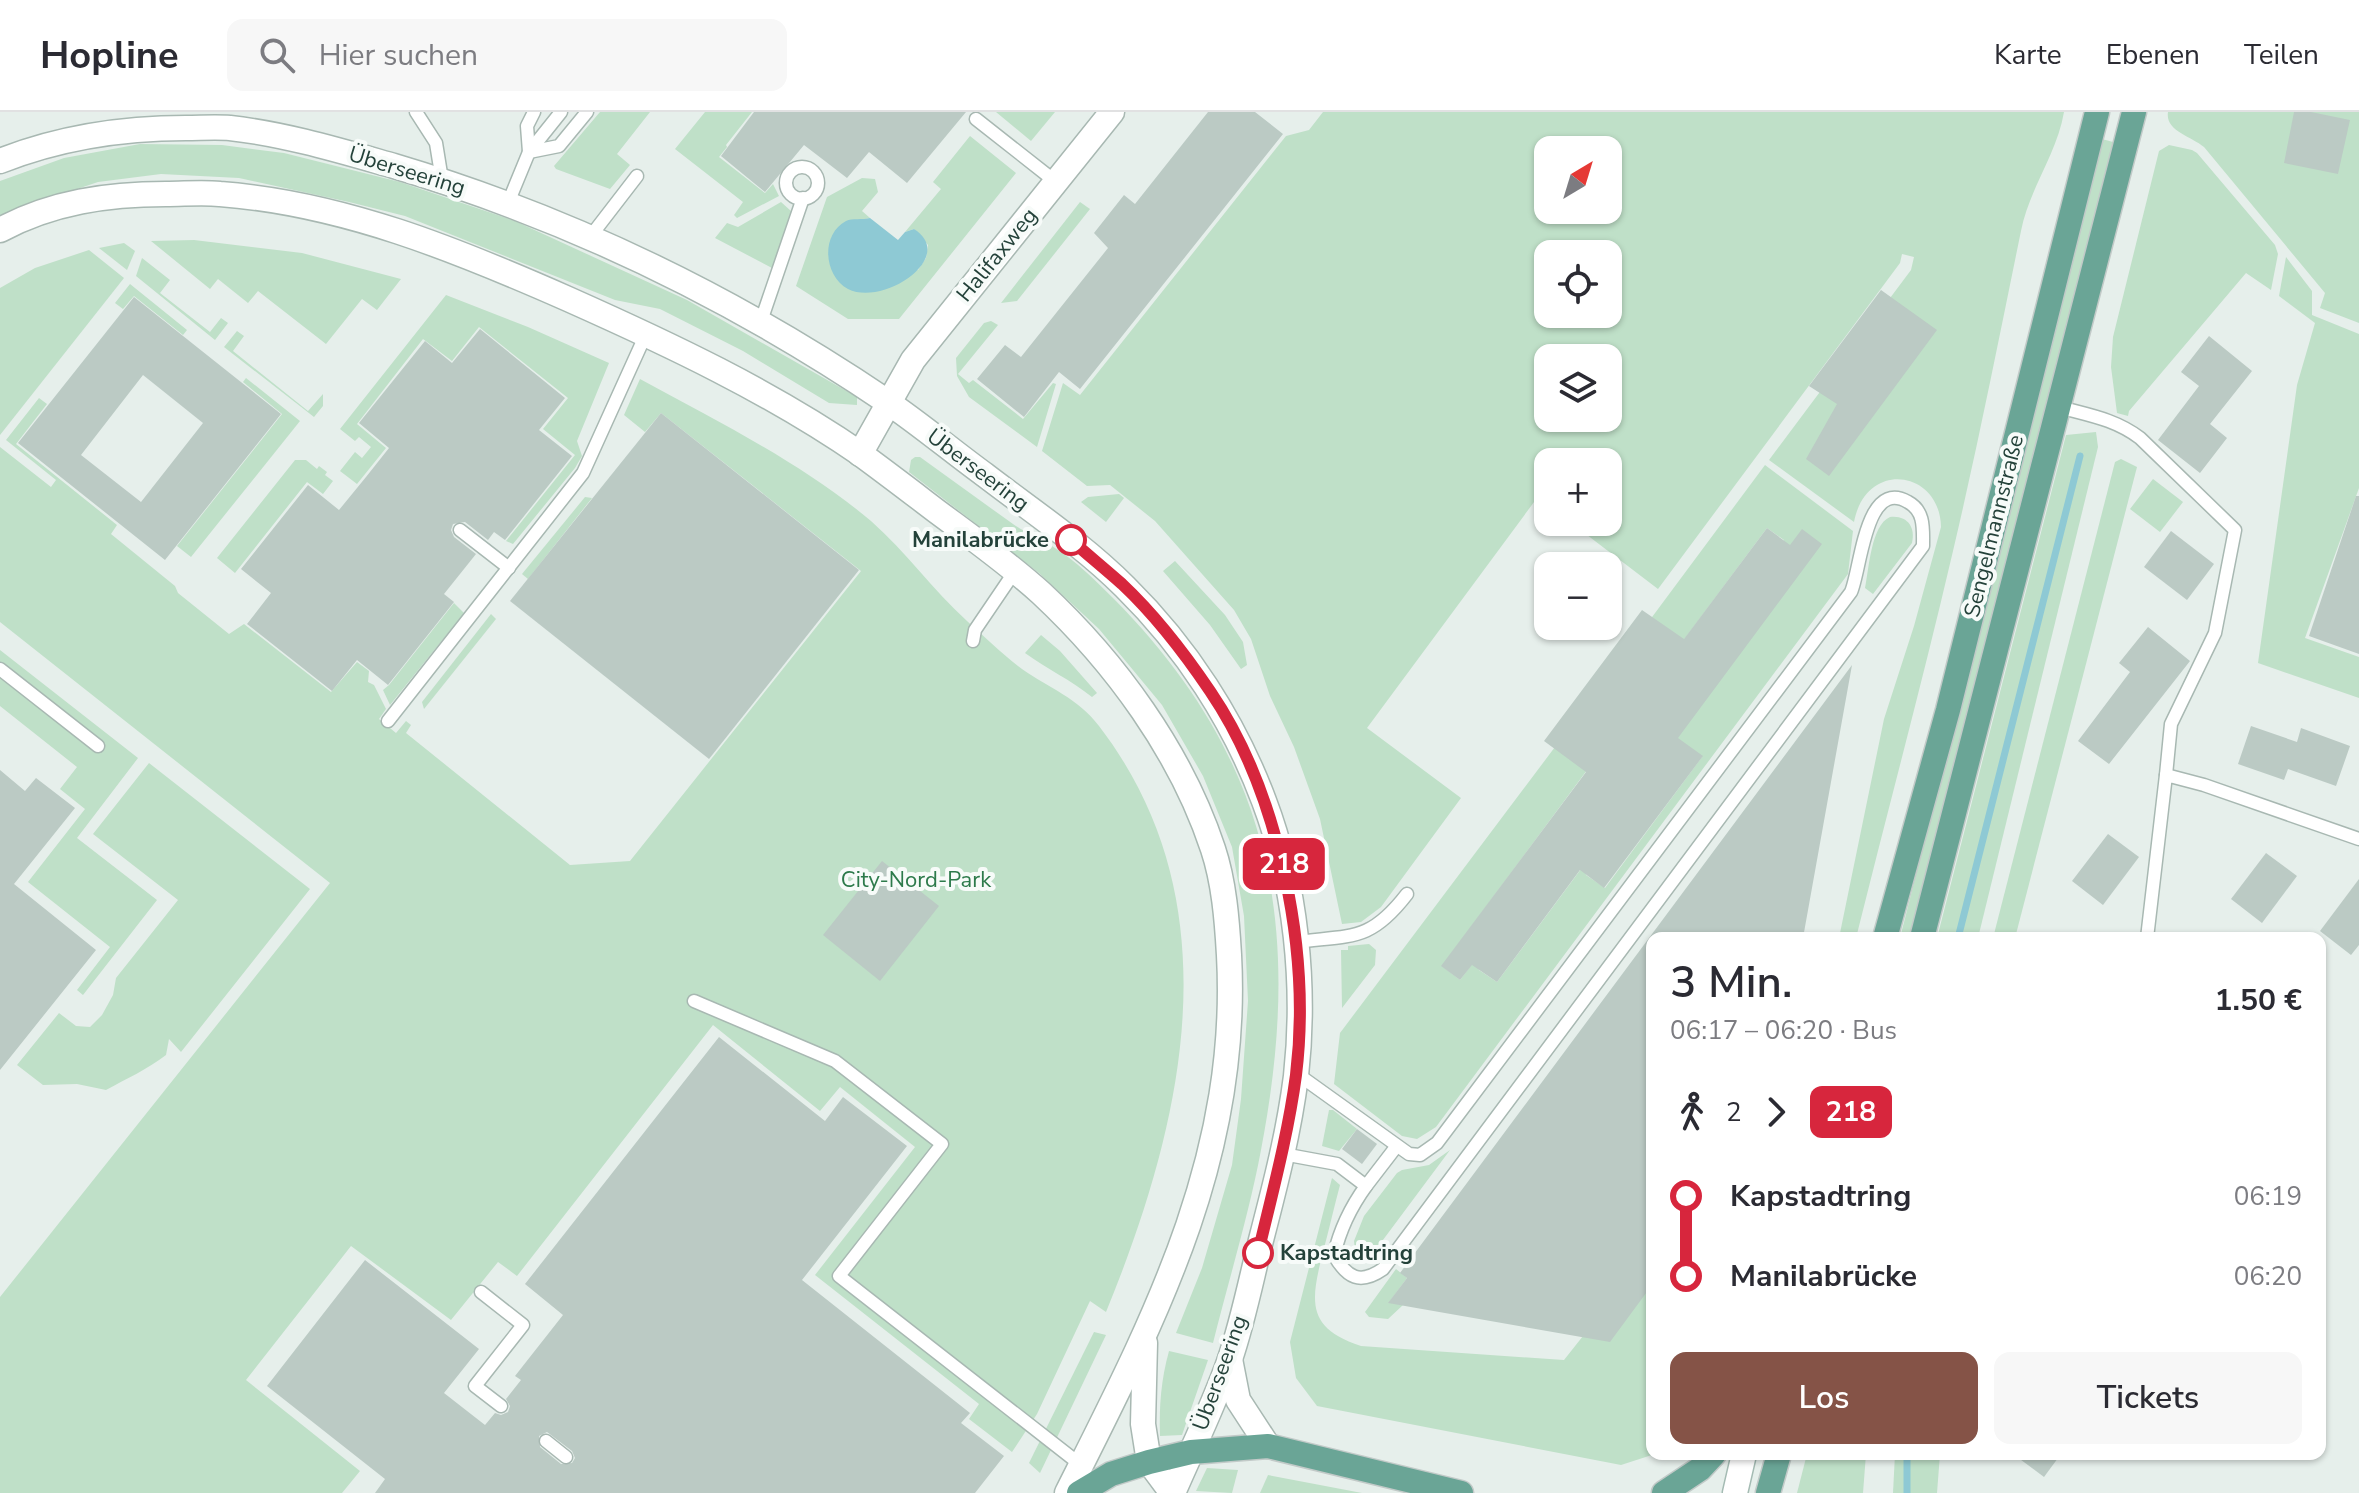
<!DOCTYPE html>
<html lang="de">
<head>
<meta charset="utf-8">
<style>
  body { margin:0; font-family:"Nunito Sans",sans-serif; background:#f7f7f7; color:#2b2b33; height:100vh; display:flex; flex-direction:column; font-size:30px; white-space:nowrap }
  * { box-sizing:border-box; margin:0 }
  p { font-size:26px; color:#7c7c81 }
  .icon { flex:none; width:44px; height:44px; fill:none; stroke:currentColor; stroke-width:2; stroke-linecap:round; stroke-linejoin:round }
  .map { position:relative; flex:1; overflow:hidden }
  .side { position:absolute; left:1646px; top:820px; width:680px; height:528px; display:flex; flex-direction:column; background:#fff; border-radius:16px; box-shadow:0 2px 6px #0004 }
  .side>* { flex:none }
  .badge { padding:0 16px; border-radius:12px; font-size:28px; line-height:52px }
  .needle { width:52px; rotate:38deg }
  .fabs { position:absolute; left:1534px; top:24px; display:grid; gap:16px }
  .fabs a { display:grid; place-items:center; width:88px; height:88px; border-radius:16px; background:#fff; box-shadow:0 2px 6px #0004; font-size:40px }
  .map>.badge { position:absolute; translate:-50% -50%; box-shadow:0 0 0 4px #fff }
  .legs { display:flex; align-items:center; gap:12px; height:88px; padding:0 24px; font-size:26px }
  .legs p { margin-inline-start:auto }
  .head { display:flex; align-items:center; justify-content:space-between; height:136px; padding:0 24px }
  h1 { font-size:44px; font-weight:600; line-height:60px }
  .action { display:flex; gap:16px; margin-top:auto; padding:16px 24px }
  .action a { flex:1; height:92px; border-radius:16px; background:#855347; color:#fff; font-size:32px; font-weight:600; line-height:92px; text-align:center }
  .action a+a { background:#f7f7f7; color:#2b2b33 }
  ul { padding:0 24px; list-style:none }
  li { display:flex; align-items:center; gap:28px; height:80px; font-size:30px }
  li i { display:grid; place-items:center; width:12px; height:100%; margin:0 10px; background:currentColor }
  li i::after { content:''; width:20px; height:20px; margin:-10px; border:6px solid; border-radius:50%; background:#fff }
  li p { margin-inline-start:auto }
  li:first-child i { background:linear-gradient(#0000 50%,currentColor 0) }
  li:last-child i { background:linear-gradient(currentColor 50%,#0000 0) }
  header { display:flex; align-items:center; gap:48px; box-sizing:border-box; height:112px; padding:0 40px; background:#fff; border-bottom:2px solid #e1e1e2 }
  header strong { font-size:38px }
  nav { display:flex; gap:44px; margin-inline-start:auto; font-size:28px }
  .search { width:560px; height:72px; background:#f7f7f7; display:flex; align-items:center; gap:20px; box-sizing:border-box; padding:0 28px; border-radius:16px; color:#7c7c81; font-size:30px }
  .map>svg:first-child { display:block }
  .green { fill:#bfe0c8; fill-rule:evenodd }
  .water { fill:#8ec9d4 }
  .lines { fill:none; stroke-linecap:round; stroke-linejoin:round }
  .stream { stroke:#8ec9d4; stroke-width:7 }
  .building { fill:#bbcac4; fill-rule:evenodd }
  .service-casing { stroke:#a8b8b2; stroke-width:15 }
  .minor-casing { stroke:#a8b8b2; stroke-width:27 }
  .tertiary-casing { stroke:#a8b8b2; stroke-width:27 }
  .secondary-casing { stroke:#a4bbb3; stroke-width:27 }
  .primary-casing { stroke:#c2cac8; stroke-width:27 }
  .service { stroke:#fff; stroke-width:12 }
  .minor { stroke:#fff; stroke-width:24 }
  .tertiary { stroke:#fff; stroke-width:24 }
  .secondary { stroke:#fff; stroke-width:24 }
  .primary { stroke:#6aa596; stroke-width:24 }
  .line-1-casing { stroke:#fff; stroke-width:18 }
  .line-1 { stroke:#d7263d; stroke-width:12 }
  .stop-1-dot { fill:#fff; stroke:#d7263d; stroke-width:4 }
  .labels { text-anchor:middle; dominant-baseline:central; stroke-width:8; stroke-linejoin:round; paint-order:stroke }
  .street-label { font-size:22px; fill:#24423a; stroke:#f7fbf9 }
  .stop-label { font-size:22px; font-weight:bold; fill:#24423a; stroke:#f7fbf9; text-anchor:end }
  .park-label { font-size:22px; fill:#2d7a4b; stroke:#f7fbf9 }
</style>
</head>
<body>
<header>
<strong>Hopline</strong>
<div class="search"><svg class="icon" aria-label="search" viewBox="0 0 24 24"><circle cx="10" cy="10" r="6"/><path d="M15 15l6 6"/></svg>Hier suchen</div>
<nav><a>Karte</a><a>Ebenen</a><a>Teilen</a></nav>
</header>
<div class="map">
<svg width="2359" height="1381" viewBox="0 0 2359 1381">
  <rect width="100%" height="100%" fill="#e6efeb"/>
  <!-- green -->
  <g class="green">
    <polygon points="600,0 650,0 617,42 630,53 610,77 556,57 554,54"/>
    <polygon points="705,0 752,0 726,33 727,35 719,45 765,81 773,72 779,84 737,106 734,103 743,90 675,37"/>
    <polygon points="996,0 1055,0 1031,29"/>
    <path d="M1323,0H2064C2057,42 2029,77 2021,119C1999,226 1978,333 1953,439C1923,568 1888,697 1856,826H1839L1884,607L1914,514L1941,415C1940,358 1866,347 1854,410L1769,348L1911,158L1914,145L1902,142L1900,151L1658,477L1570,410H1608V350H1548V393L1537,386L1367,616L1461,686L1381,795L1361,810L1342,812L1320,707L1294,635L1270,584L1251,527L1234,498L1155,409L1110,373L1087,374L1042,339L1063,271L1080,283L1286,24L1309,18ZM1548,38H1608V98H1548ZM1548,142H1608V202H1548ZM1548,246H1608V306H1548Z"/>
    <path d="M2168,0H2359V211L2320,196L2325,181L2204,35C2191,24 2165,19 2168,0Z"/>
    <path d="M970,24L1016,61L899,207H848L796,174L827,85L862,66L875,67L878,80L862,99L870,106C849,111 844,105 832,127L918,158L926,146L928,133L914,117L905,120L941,77L933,70Z"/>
    <polygon points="2102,27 2113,30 1910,826 1900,826"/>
    <polygon points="140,32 222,33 284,41 400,70 515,109 687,188 857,285 857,293 829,291 743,239 660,197 615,188 405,104 349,90 239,66 161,62 98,70 0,103 0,69 64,46"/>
    <polygon points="2169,33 2192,38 2197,41 2275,133 2278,142 2271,178 2246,161 2129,299 2128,304 2117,301 2111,255 2113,225 2159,39"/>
    <polygon points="781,90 791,99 772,156 715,126 727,111 738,115"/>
    <polygon points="1080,90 1090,97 1017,189 1001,191"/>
    <polygon points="194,128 302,141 401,167 377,198 362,187 326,232 258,179 248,191 218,167 210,177 151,129"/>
    <polygon points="124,131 135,139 127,158 99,136"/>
    <polygon points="89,138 124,166 0,323 0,176 35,156"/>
    <polygon points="2286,145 2312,179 2312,203 2359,222 2359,376 2305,526 2359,545 2359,586 2258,551 2297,273 2315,211 2279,184"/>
    <polygon points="142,146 170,168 160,181 210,220 221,206 228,211 215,228 136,164"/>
    <polygon points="130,172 187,218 183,223 134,184 123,197 115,191"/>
    <polygon points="446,183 528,215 609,251 577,329 582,344 575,356 513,432 506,429 575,343 543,317 568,286 479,215 452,249 423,227 357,312 386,336 357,372 340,359 355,340 362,346 371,335 359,325 355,329 340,317"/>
    <polygon points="991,209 998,213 958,262 969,271 973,268 1023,307 1053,271 1056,272 1037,335 969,285 957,264 956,246 984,211"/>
    <polygon points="237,219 244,224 233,239 308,299 323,282 323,294 314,305 224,235"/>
    <polygon points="246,266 300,309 191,445 177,434 282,302 243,270"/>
    <path d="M640,267C719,310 802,351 871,409C906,440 933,478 967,509C985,525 1003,543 1022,557C1049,576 1078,586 1099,614C1235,791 1184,1010 1106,1200L1090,1189L1037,1302L1012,1340L969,1307L979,1292L815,1163L915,1035L840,975L820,999L713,913L517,1164L498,1150L451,1208L351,1134L246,1268L360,1359L342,1381H0V1185L330,771L0,510V335L51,375L56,368L6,328L39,286L47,292L16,332L117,413L111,422L175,474L178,481L229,522L244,512L331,580L357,550L369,559L368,570L374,573L386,597L379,607L396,621L406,609L411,613L406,621L570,753L630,749L861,459L661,301L645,320L624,303Z"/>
    <polygon points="2096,320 2098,335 1978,826 1937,826 2066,323"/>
    <path d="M915,345H920C951,367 982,390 1013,412C1026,421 1042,427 1055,436C1076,449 1097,470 1114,487C1275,650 1303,819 1261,1038C1249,1102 1229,1167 1213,1231L1176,1221L1202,1156L1232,1053L1241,987L1248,889L1244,804L1232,735L1203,664L1162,593L1099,517L1039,461L909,360L911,348Z"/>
    <polygon points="2121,347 2137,355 2015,826 1993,826 2115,350"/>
    <polygon points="295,348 306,348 317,357 319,354 327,360 325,363 333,369 323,382 307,370 235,461 217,446"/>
    <polygon points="1765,353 1853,419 1848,462 1436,1015 1417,1027 1402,1024 1334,972 1340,921 1570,615 1590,654 1442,854 1460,868 1476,847 1479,858 1497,870 1584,753 1586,763 1605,776 1702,645 1673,631 1785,440 1779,435 1784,428 1767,416 1680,533 1583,598"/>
    <polygon points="2153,367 2183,390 2160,420 2130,397"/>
    <polygon points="1119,382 1124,386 1106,410 1081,390 1088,385"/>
    <polygon points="585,385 592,386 528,467 522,462"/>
    <path d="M1890,405C1907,403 1916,415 1912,431L1873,482L1865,476C1869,457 1871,413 1890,405Z"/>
    <polygon points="1175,449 1225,503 1243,530 1247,553 1241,557 1210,513 1163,459"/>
    <polygon points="454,491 464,501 390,593 383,578 389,573"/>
    <polygon points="491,502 496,507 424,597 422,590"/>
    <path d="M1041,523L1060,539L1097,581L1092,585C1071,568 1047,557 1025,541Z"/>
    <polygon points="0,538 138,646 77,726 157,788 83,883 77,878 110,835 28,770 85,697 60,677 77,655 0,594"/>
    <path d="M149,651L310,777L181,940L169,927L166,943C148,957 126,967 106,978L77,972L43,973L17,953L59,901L76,914L90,915L102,903L113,883L116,866L178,788L93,722Z"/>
    <polygon points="1369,832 1376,838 1375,853 1342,896 1341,838 1348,838 1348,834"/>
    <polygon points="1329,998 1333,998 1357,1017 1339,1039 1322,1034"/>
    <path d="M1450,1038L1374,1140L1379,1145C1369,1151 1360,1148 1355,1138L1354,1129L1364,1104L1397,1061L1402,1058L1429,1053Z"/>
    <path d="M1332,1066L1340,1073C1334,1095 1329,1118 1323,1140C1311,1188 1305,1216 1361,1234L1564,1248L1583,1224L1652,1173V1342H1655L1621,1353L1317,1294L1296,1266L1290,1230Z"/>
    <polygon points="1396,1157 1407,1166 1390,1189 1403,1193 1388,1207 1369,1205 1365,1200"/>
    <polygon points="1094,1220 1106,1223 1040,1361 1029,1351"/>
    <path d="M1169,1239L1208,1248L1182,1323L1160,1324C1159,1294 1161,1268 1169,1239Z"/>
    <polygon points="1807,1342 1866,1342 1863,1381 1797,1381"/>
    <polygon points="1895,1342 1940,1342 1937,1381 1893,1381"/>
    <polygon points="1207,1356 1238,1358 1232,1381 1196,1379"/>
    <polygon points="1268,1363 1362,1381 1260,1381"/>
  </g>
  <!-- water -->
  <path class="water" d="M870,106L898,128L905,120L914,117C958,145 883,195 848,177C824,164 820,123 846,109C852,106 863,108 870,106Z"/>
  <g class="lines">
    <!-- stream -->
    <g class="stream">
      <polyline points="1958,826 2080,344"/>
      <polyline points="1907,1381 1907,1342"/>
    </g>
  </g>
  <!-- building -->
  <g class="building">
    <polygon points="754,0 966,0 907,71 869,40 847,66 804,33 765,80 721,44"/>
    <polygon points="1208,0 1255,0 1283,22 1080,277 1059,260 1024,305 977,267 1005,233 1021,245 1108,136 1094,121 1124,83 1135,92"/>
    <polygon points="2294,0 2311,0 2350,8 2338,62 2284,51"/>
    <polygon points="1881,178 1937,218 1829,364 1806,347 1837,292 1809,274"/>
    <path d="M134,185L281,302L165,448L18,331ZM143,263L203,311L141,390L81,343Z"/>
    <polygon points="480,217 565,286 539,318 572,344 505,428 494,420 488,428 465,410 453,412 451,418 454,425 476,442 444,482 454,490 388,573 357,548 332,579 247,512 271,481 241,457 308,373 339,398 366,365 389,336 359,311 425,229 452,251"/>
    <polygon points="2209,224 2252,259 2210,312 2227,326 2200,361 2158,328 2199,274 2181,260"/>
    <polygon points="661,301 859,458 709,647 510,489"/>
    <polygon points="2356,384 2359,384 2359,542 2309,524"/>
    <polygon points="1767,416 1790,433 1802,417 1822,432 1678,626 1703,644 1604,776 1580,758 1497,870 1472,853 1460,868 1441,854 1586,660 1544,629 1642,498 1684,527"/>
    <polygon points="2171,419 2214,452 2187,488 2144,455"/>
    <polygon points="2148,515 2190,549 2109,652 2078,629 2130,560 2119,551"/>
    <polygon points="1852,553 1803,826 1652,826 1652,1173 1610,1230 1388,1191 1407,1166 1400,1161"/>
    <polygon points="2251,614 2297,630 2301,616 2350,634 2336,674 2288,657 2284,668 2238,652"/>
    <polygon points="0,658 25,679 36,666 75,696 14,772 96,838 0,958"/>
    <polygon points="2108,722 2139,745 2103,793 2072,769"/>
    <polygon points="2266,741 2297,764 2262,811 2231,787"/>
    <polygon points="882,749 939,794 880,869 823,823"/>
    <polygon points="2359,767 2359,833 2351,843 2320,819"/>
    <path d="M719,925L825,1009L843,985L907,1034L802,1168L970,1301L961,1311L1004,1344L975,1381H375L385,1367L267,1274L365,1148L479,1237L444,1281L485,1313L495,1301L501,1303L508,1300L510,1294L506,1287L521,1268L515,1264L563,1203L525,1172ZM547,1320L572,1339L575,1346L572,1351L561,1352L540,1335L539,1324Z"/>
    <polygon points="1357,1017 1377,1032 1362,1052 1342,1037"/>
    <polygon points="2013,1342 2061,1342 2044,1365"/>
  </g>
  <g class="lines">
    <!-- service casing -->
    <g class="service-casing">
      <g id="service">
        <polyline points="416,0 436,31 442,68"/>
        <polyline points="534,0 527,14 529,40 559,34 587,0"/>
        <polyline points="976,7 1056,70"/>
        <circle cx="802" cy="71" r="16"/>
        <polyline points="508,91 529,40 561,0"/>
        <polyline points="590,125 637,64"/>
        <polyline points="760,212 803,86"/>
        <path d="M2059,295C2088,303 2115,307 2140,326L2235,418L2215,521L2171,612L2166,663"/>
        <polyline points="460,418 509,456"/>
        <polyline points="973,529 975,518 1015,459"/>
        <polyline points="0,557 98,634"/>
        <polyline points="388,609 583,361 646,222"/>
        <polyline points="2147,826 2166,663 2204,673 2359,727"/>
        <path d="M1296,830C1352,823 1370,830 1407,782"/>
        <polyline points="694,889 835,949 942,1032 839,1164 1081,1353"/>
        <path d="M1283,1042L1337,1052L1366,1074C1350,1096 1340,1117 1334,1143C1347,1166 1360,1173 1383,1157L1923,434C1923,417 1925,399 1908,390C1865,365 1861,458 1851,480L1437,1031L1420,1043L1409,1042L1296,961"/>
        <polyline points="1366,1074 1396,1035"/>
        <polyline points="481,1180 523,1213 475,1274 501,1294"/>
        <polyline points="546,1329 566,1345"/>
      </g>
    </g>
    <!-- minor casing -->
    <g class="minor-casing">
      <polyline id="minor" points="860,342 913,248 1112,0"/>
    </g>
    <!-- tertiary casing -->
    <g class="tertiary-casing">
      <g id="tertiary">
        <path d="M0,49C61,25 121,16 186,16C200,16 216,15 230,16C285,22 341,39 394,54C569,106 735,187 886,289C920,312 952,339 985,363C1032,399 1083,433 1125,475C1186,535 1234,609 1264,689C1296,773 1306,874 1296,964C1289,1020 1275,1074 1261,1128C1251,1168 1243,1209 1230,1247C1214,1293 1192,1337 1173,1381"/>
        <path d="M0,118C52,90 108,82 166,82C184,82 202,80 220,82C342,91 457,138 568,187C669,232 771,280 862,343C888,362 914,382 939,401C974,427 1009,452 1041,481C1115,550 1181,640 1213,737C1224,770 1227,808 1229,843C1240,1045 1155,1206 1067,1381"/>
        <polyline points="1145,1231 1143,1312 1149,1350 1172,1381"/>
        <polyline points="1230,1247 1238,1288 1268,1334"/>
      </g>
    </g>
    <!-- secondary casing -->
    <g class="secondary-casing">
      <polyline id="secondary" points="1735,1381 1744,1342"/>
    </g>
    <!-- primary casing -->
    <g class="primary-casing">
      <g id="primary">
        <polyline points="1885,826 1948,598 2097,0"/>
        <polyline points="1922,826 2134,0"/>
        <polyline points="1079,1381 1111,1362 1149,1350 1191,1340 1268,1334 1461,1381"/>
        <polyline points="1664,1381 1700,1357 1714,1342"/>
        <polyline points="1768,1381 1779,1342"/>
      </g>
    </g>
    <!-- service -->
    <use href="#service" class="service"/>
    <!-- minor -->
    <use href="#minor" class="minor"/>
    <!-- tertiary -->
    <use href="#tertiary" class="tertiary"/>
    <!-- secondary -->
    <use href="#secondary" class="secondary"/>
    <!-- primary -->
    <use href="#primary" class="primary"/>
  </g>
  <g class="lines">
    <!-- line-1 casing -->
    <g class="line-1-casing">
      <path id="line-1" d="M1071,428C1088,443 1105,457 1122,472C1155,503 1185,542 1210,579C1280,682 1311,841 1296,963C1288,1023 1272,1082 1258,1141"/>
    </g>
    <!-- line-1 -->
    <use href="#line-1" class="line-1"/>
  </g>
  <!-- markers -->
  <g class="stop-1-dot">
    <circle cx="1071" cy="428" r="14"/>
    <circle cx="1258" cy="1141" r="14"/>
  </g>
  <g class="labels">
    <!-- street labels -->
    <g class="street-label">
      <text transform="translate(407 59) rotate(17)">Überseering</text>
      <text transform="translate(997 143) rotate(-51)">Halifaxweg</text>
      <text transform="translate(978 358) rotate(37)">Überseering</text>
      <text transform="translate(1994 414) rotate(-76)">Sengelmannstraße</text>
      <text transform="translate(1220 1261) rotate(-70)">Überseering</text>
    </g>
    <!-- stop labels -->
    <g class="stop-label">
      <text x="1049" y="428">Manilabrücke</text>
      <text x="1280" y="1141" text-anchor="start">Kapstadtring</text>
    </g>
    <!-- park labels -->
    <g class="park-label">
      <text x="916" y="768">City-Nord-Park</text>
    </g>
  </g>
</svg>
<div class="fabs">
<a><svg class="needle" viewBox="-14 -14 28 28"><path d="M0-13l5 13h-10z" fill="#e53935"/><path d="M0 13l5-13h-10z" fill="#7c7c81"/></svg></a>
<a><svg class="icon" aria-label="locate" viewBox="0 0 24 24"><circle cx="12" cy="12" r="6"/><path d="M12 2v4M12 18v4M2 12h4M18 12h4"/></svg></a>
<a><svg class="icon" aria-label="layers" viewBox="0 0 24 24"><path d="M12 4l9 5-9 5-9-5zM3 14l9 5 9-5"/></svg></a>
<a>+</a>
<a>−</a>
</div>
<b class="badge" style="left:1284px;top:752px;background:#d7263d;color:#fff">218</b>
<section class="side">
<div class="head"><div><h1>3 Min.</h1><p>06:17 – 06:20 · Bus</p></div><b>1.50 €</b></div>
<div class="legs"><svg class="icon" aria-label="walk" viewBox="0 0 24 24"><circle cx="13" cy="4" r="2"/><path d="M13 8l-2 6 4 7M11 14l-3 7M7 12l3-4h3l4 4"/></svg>2<svg class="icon" aria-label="forward" viewBox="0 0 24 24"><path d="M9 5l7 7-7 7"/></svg><b class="badge" style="background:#d7263d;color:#fff">218</b></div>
<ul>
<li><i style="color:#d7263d"></i><b>Kapstadtring</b><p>06:19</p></li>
<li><i style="color:#d7263d"></i><b>Manilabrücke</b><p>06:20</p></li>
</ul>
<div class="action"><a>Los</a><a>Tickets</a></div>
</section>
</div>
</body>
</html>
